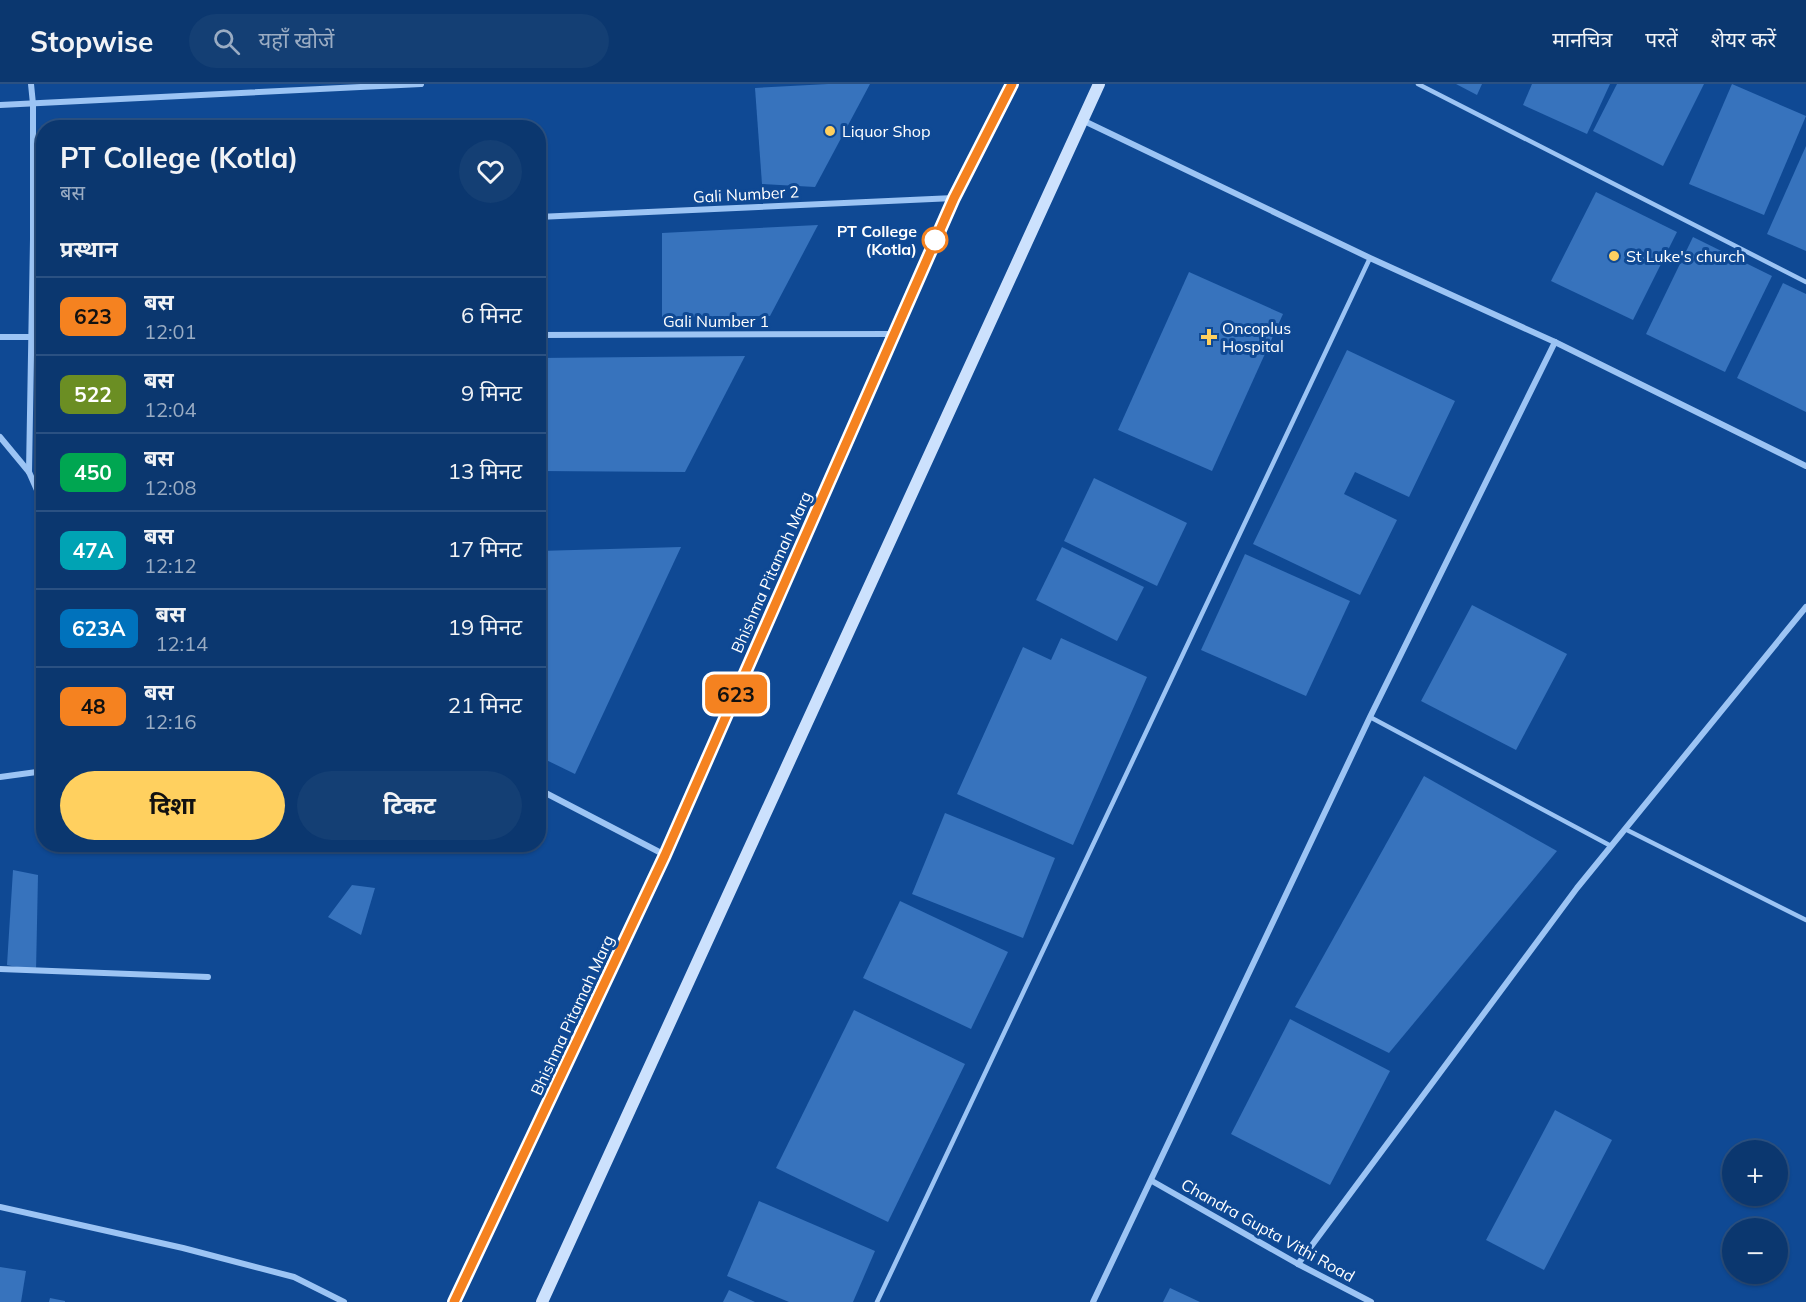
<!DOCTYPE html>
<html lang="hi">
<head>
<meta charset="utf-8">
<style>
  body { margin:0; font-family:Mulish,"Noto Sans Devanagari",sans-serif; background:#143f74; color:#f1f3f6; height:100vh; display:flex; flex-direction:column; font-size:22px; white-space:nowrap }
  * { box-sizing:border-box; margin:0 }
  p { font-size:20px; color:#9aacc3 }
  .icon { flex:none; width:33px; height:33px; fill:none; stroke:currentColor; stroke-width:2; stroke-linecap:round; stroke-linejoin:round }
  .map { position:relative; flex:1; overflow:hidden }
  .details { position:absolute; left:36px; top:36px; width:510px; height:732px; display:flex; flex-direction:column; background:#0b376f; border-radius:24px; box-shadow:0 2px 4px #0004,0 0 0 2px #2b5182 }
  .details>* { flex:none }
  .badge { padding:0 12px; border-radius:9px; font-size:21px; line-height:39px }
  .buttons { position:absolute; left:1722px; top:1056px; display:grid; gap:12px }
  .buttons a { display:grid; place-items:center; width:66px; height:66px; border-radius:50%; background:#0b376f; box-shadow:0 2px 4px #0004,0 0 0 2px #2b5182; font-size:30px }
  .map>.badge { position:absolute; translate:-50% -50%; box-shadow:0 0 0 3px #fff }
  h2 { padding:0 24px; font-size:22px; line-height:54px }
  .round { display:grid; place-items:center; flex:none; width:63px; height:63px; border-radius:32px; background:#143f74 }
  .overview { display:flex; align-items:center; justify-content:space-between; height:102px; padding:0 24px }
  h1 { font-size:28px; font-weight:700; line-height:45px }
  .action { display:flex; gap:12px; margin-top:auto; padding:12px 24px }
  .action a { flex:1; height:69px; border-radius:36px; background:#ffd05f; color:#111; font-size:24px; font-weight:700; line-height:69px; text-align:center }
  .action a+a { background:#143f74; color:#f1f3f6 }
  ul { padding:0; list-style:none }
  li { display:flex; align-items:center; gap:18px; height:78px; padding:0 24px; border-top:2px solid #2b5182 }
  li div { flex:1 }
  li b { display:block; font-size:22px }
  li em { font-style:normal }
  li .badge { min-width:66px; font-weight:700; text-align:center }
  header { display:flex; align-items:center; gap:36px; box-sizing:border-box; height:84px; padding:0 30px; background:#0b376f; border-bottom:2px solid #2b5182 }
  header strong { font-size:28px }
  nav { display:flex; gap:33px; margin-inline-start:auto; font-size:21px }
  .search { width:420px; height:54px; background:#143f74; display:flex; align-items:center; gap:15px; box-sizing:border-box; padding:0 21px; border-radius:33px; color:#9aacc3; font-size:22px }
  .map>svg:first-child { display:block }
  .building { fill:#3773bd }
  .lines { fill:none; stroke-linecap:round; stroke-linejoin:round }
  .service { stroke:#9cc4f4; stroke-width:4.5 }
  .minor { stroke:#9cc4f4; stroke-width:6 }
  .secondary { stroke:#cce1fd; stroke-width:12 }
  .line-casing { stroke:#fff; stroke-width:14 }
  .line { stroke:#f58220; stroke-width:9 }
  .poi-dot { fill:#ffd05f; stroke:#0f4994; stroke-width:2 }
  .stop-dot { fill:#fff; stroke:#f58220; stroke-width:3 }
  .labels { text-anchor:middle; dominant-baseline:central; stroke-width:6; stroke-linejoin:round; paint-order:stroke }
  .poi-label { font-size:16px; fill:#fff; stroke:#0f4994; text-anchor:start }
  .street-label { font-size:16px; fill:#fff; stroke:#0f4994 }
  .stop-label { font-size:16px; font-weight:bold; fill:#fff; stroke:#0f4994; text-anchor:end }
</style>
</head>
<body>
<header>
<strong>Stopwise</strong>
<div class="search"><svg class="icon" aria-label="search" viewBox="0 0 24 24"><circle cx="10" cy="10" r="6"/><path d="M15 15l6 6"/></svg>यहाँ खोजें</div>
<nav><a>मानचित्र</a><a>परतें</a><a>शेयर करें</a></nav>
</header>
<div class="map">
<svg width="1806" height="1218" viewBox="0 0 1806 1218">
  <rect width="100%" height="100%" fill="#0f4994"/>
  <!-- building -->
  <g class="building">
    <polygon points="828,0 870,0 815,103 762,100 755,4"/>
    <polygon points="1456,0 1482,0 1477,11"/>
    <polygon points="1532,0 1610,0 1587,50 1523,21"/>
    <polygon points="1617,0 1704,0 1663,82 1593,47"/>
    <polygon points="1732,0 1806,32 1764,131 1689,100"/>
    <polygon points="1806,62 1806,167 1767,150"/>
    <polygon points="1596,108 1677,148 1633,236 1551,197"/>
    <polygon points="818,141 770,232 662,233 662,149"/>
    <polygon points="1693,153 1772,192 1725,288 1646,250"/>
    <polygon points="1189,188 1283,230 1212,387 1118,346"/>
    <polygon points="1783,199 1806,210 1806,328 1737,294"/>
    <polygon points="1347,266 1455,317 1409,413 1355,388 1344,410 1397,436 1360,511 1253,460"/>
    <polygon points="745,272 685,388 538,387 538,274"/>
    <polygon points="1094,394 1187,439 1157,502 1064,457"/>
    <polygon points="681,463 575,690 538,672 538,467"/>
    <polygon points="1062,463 1144,503 1117,557 1036,516"/>
    <polygon points="1245,470 1350,517 1306,612 1201,566"/>
    <polygon points="1472,521 1567,570 1516,666 1421,617"/>
    <polygon points="1061,554 1147,593 1073,761 957,710 1023,563 1051,576"/>
    <polygon points="1424,692 1557,767 1389,969 1295,923"/>
    <polygon points="945,729 1055,774 1023,854 912,810"/>
    <polygon points="13,786 38,791 36,887 7,881"/>
    <polygon points="352,801 375,804 361,851 328,833"/>
    <polygon points="900,817 1008,868 971,945 863,894"/>
    <polygon points="854,926 965,980 888,1138 776,1084"/>
    <polygon points="1290,935 1390,987 1330,1101 1231,1050"/>
    <polygon points="1555,1026 1612,1056 1544,1186 1486,1156"/>
    <polygon points="759,1117 875,1167 853,1218 789,1218 727,1192"/>
    <polygon points="0,1183 26,1187 21,1218 0,1218"/>
    <polygon points="1170,1204 1200,1218 1163,1218"/>
    <polygon points="729,1206 755,1218 723,1218"/>
    <polygon points="50,1214 65,1217 65,1218 49,1218"/>
  </g>
  <g class="lines">
    <!-- service -->
    <g class="service">
      <polyline points="1418,0 1806,198"/>
      <polyline points="1370,633 1611,762"/>
      <polyline points="1625,745 1806,836"/>
      <polyline points="877,1218 1370,174"/>
    </g>
    <!-- minor -->
    <g class="minor">
      <polyline points="0,21 421,0"/>
      <polyline points="1082,36 1370,174 1555,258 1806,382"/>
      <polyline points="538,133 954,114"/>
      <polyline points="33,155 44,154"/>
      <polyline points="538,251 893,250"/>
      <polyline points="0,253 44,253"/>
      <polyline points="0,353 29,388 44,422"/>
      <polyline points="29,388 33,155 33,20 31,0"/>
      <polyline points="0,693 44,687"/>
      <polyline points="538,705 665,771"/>
      <polyline points="0,885 208,893"/>
      <polyline points="1152,1097 1298,1180 1371,1218"/>
      <polyline points="0,1123 183,1164 294,1193 344,1218"/>
      <polyline points="1298,1180 1577,804 1806,523"/>
      <polyline points="1093,1218 1370,633 1555,258"/>
    </g>
    <!-- secondary -->
    <g class="secondary">
      <polyline points="454,1218 665,771 954,114 1012,0"/>
      <polyline points="542,1218 1099,0"/>
    </g>
  </g>
  <g class="lines">
    <!-- line casing -->
    <g class="line-casing">
      <polyline id="line" points="454,1218 665,771 954,114 1012,0"/>
    </g>
    <!-- line -->
    <use href="#line" class="line"/>
  </g>
  <!-- markers -->
  <g class="poi-dot">
    <circle cx="830" cy="47" r="6"/>
    <circle cx="1614" cy="172" r="6"/>
    <path d="M1206 244h6v6h6v6h-6v6h-6v-6h-6v-6h6z"/>
  </g>
  <circle class="stop-dot" cx="935" cy="156" r="12"/>
  <g class="labels">
    <!-- poi labels -->
    <g class="poi-label">
      <text x="842" y="47">Liquor Shop</text>
      <text x="1626" y="172">St Luke's church</text>
      <text x="1222" y="244">Oncoplus<tspan x="1222" dy="18">Hospital</tspan></text>
    </g>
    <!-- street labels -->
    <g class="street-label">
      <text transform="translate(746 110) rotate(-3)">Gali Number 2</text>
      <text x="716" y="237">Gali Number 1</text>
      <text transform="translate(771 488) rotate(-66)">Bhishma Pitamah Marg</text>
      <text transform="translate(572 931) rotate(-65)">Bhishma Pitamah Marg</text>
      <text transform="translate(1268 1146) rotate(29)">Chandra Gupta Vithi Road</text>
    </g>
    <!-- stop labels -->
    <g class="stop-label">
      <text x="917" y="147">PT College<tspan x="917" dy="18">(Kotla)</tspan></text>
    </g>
  </g>
</svg>
<div class="buttons">
<a>+</a>
<a>−</a>
</div>
<b class="badge" style="left:736px;top:610px;background:#f58220;color:#111">623</b>
<section class="details">
<div class="overview"><div><h1>PT College (Kotla)</h1><p>बस</p></div><a class="round"><svg class="icon" aria-label="heart" viewBox="0 0 24 24"><path d="M12 20l-8-8c-3-5 5-10 8-4 3-6 11-1 8 4z"/></svg></a></div>
<h2>प्रस्थान</h2>
<ul>
<li><span class="badge" style="background:#f58220;color:#111">623</span><div><b>बस</b><p>12:01</p></div><em>6 मिनट</em></li>
<li><span class="badge" style="background:#6b8e23;color:#fff">522</span><div><b>बस</b><p>12:04</p></div><em>9 मिनट</em></li>
<li><span class="badge" style="background:#00a651;color:#fff">450</span><div><b>बस</b><p>12:08</p></div><em>13 मिनट</em></li>
<li><span class="badge" style="background:#00a3b4;color:#fff">47A</span><div><b>बस</b><p>12:12</p></div><em>17 मिनट</em></li>
<li><span class="badge" style="background:#0072bc;color:#fff">623A</span><div><b>बस</b><p>12:14</p></div><em>19 मिनट</em></li>
<li><span class="badge" style="background:#f58220;color:#111">48</span><div><b>बस</b><p>12:16</p></div><em>21 मिनट</em></li>
</ul>
<div class="action"><a>दिशा</a><a>टिकट</a></div>
</section>
</div>
</body>
</html>
